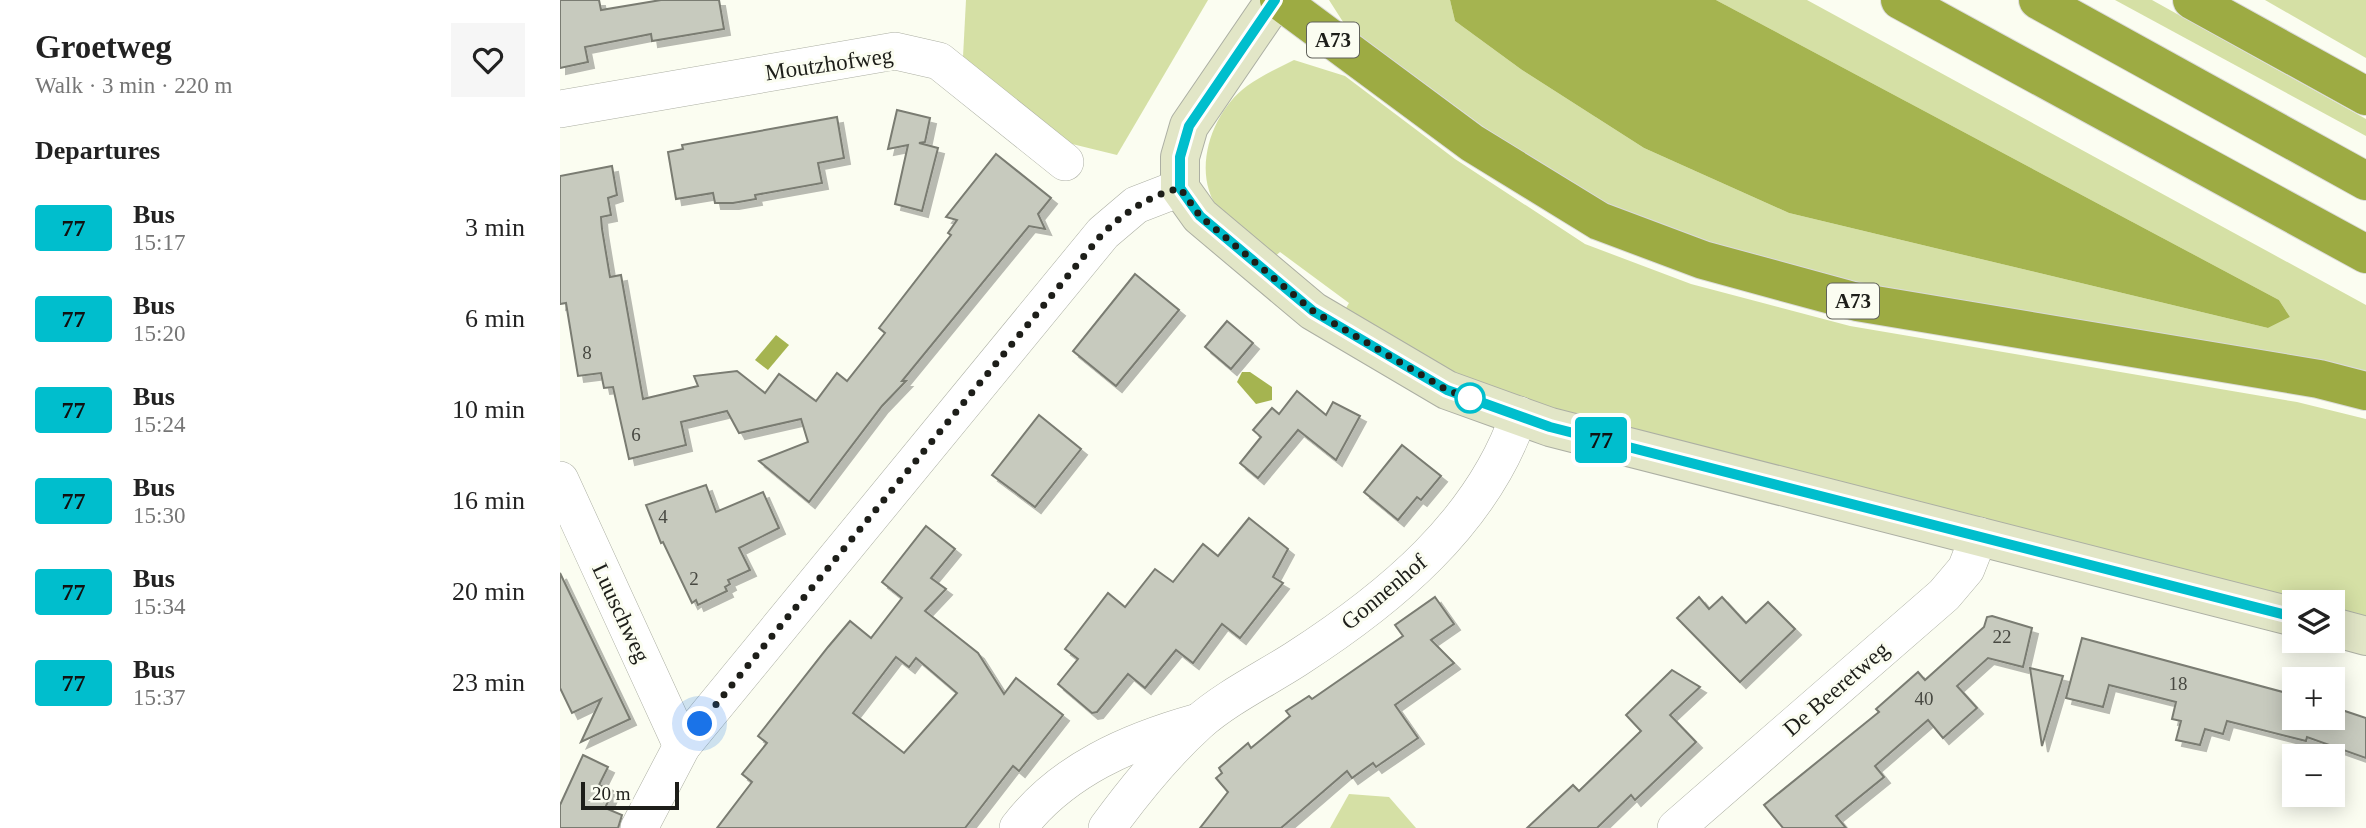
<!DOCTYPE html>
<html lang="en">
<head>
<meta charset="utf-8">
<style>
  body { margin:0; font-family:"Times New Roman",serif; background:#f6f6f6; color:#222; height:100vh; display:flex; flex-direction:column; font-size:26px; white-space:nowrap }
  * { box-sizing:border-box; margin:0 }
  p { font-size:23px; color:#767676 }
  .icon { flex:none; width:38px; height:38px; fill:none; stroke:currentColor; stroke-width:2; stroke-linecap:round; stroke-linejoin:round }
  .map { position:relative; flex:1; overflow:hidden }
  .panel { display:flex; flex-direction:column; background:#fff; width:560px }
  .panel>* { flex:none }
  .badge { padding:0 14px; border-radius:5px; font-size:24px; line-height:46px }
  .tools { position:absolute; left:1722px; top:590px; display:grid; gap:14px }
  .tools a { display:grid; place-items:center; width:63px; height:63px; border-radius:0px; background:#fff; box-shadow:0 4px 18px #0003; font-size:35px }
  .scale { position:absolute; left:21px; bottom:18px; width:98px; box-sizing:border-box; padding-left:7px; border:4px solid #1d1e19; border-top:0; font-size:19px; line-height:24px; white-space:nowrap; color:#1d1e19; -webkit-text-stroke:5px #fbfdf1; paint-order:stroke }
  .you { position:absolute; width:35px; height:35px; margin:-18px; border:5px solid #fff; border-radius:50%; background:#1a73e8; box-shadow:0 0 0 10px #1a73e833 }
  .map>.badge { position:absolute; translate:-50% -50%; box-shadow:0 0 0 4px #fff }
  h2 { padding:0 35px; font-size:26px; line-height:63px }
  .round { display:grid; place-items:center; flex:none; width:74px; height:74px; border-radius:0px; background:#f6f6f6 }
  .head { display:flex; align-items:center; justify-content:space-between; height:119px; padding:0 35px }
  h1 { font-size:33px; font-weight:600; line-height:52px }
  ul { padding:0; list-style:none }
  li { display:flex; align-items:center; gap:21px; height:91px; padding:0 35px }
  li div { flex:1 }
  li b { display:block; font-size:26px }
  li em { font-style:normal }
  li .badge { min-width:77px; font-weight:700; text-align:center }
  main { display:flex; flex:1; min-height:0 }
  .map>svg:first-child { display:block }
  .green { fill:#d5e0a5 }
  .water { fill:#a5b450 }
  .building { fill:#c7cabe; stroke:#7a7c72; stroke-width:2; fill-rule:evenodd; filter:url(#shadow) }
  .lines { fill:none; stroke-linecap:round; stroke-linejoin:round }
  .street-casing { stroke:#acafa3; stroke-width:38 }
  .secondary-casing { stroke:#acafa3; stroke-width:40 }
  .highway-casing { stroke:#dbdbda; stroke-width:40 }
  .street { stroke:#fff; stroke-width:37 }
  .secondary { stroke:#e2e6c7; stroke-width:38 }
  .highway { stroke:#9dab43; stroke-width:38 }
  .line-casing { stroke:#fff; stroke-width:16 }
  .line { stroke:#00becd; stroke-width:10 }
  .walk { stroke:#1d1e19; stroke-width:7; stroke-dasharray:0 12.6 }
  .stop-dot { fill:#fff; stroke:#00becd; stroke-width:3.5 }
  .labels { text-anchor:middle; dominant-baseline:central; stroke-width:6; stroke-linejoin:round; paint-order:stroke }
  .number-label { font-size:19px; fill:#484942 }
  .shield { fill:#fbfdf1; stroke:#60615a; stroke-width:2 }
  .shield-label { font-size:21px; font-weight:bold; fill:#1d1e19 }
  .street-label { font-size:23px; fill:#1d1e19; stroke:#fbfdf1 }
</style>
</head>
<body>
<main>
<section class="panel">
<div class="head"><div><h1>Groetweg</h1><p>Walk · 3 min · 220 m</p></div><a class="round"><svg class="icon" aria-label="heart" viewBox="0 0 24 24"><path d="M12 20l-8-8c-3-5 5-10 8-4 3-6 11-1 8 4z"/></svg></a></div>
<h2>Departures</h2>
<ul>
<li><span class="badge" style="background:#00becd;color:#111">77</span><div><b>Bus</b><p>15:17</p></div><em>3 min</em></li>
<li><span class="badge" style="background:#00becd;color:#111">77</span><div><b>Bus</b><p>15:20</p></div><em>6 min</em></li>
<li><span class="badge" style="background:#00becd;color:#111">77</span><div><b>Bus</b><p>15:24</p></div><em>10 min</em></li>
<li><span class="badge" style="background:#00becd;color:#111">77</span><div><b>Bus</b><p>15:30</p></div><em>16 min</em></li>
<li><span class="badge" style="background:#00becd;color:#111">77</span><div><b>Bus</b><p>15:34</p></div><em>20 min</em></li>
<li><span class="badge" style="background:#00becd;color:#111">77</span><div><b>Bus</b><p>15:37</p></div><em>23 min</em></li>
</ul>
</section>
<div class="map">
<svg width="1806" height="828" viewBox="0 0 1806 828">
  <defs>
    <filter id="shadow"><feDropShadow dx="6" dy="6" stdDeviation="0" flood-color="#0004"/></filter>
  </defs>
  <rect width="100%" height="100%" fill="#fbfdf1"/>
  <!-- green -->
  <g class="green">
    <polygon points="406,0 648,0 557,155 508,143 403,57"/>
    <polygon points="769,0 890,0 895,21 962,70 1084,148 1229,213 1708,328 1730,317 1719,300 1156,0 1247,0 1806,305 1806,375 1299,285 1150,246 1047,204 925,128 785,25"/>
    <polygon points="1555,0 1592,0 1806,119 1806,136"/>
    <polygon points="1705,0 1806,0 1806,58"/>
    <path d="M734,60L785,76L895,159L1025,244L1131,284L1290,326L1737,402L1806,419V621L1773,610V602H1745L991,409L892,373L783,313L789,303L720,252L712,259C695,244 675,229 660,211C630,174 651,112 687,86C701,76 718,68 734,60Z"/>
    <polygon points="789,794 829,797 856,828 770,828"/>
  </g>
  <!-- water -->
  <g class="water">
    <polygon points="890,0 1156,0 1719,300 1730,317 1708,328 1229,213 1084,148 962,70 895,21"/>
    <polygon points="216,335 229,345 208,370 195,360"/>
    <polygon points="682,372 690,372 712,387 712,400 696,404 677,382"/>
  </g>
  <!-- building -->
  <g class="building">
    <polygon points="0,0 39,0 41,10 101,0 159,0 164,29 92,41 91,34 25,47 28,62 0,68"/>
    <polygon points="337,110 370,118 365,142 359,143 378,148 362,211 335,204 348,145 328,149"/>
    <polygon points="277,117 284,158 258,163 262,183 195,195 196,199 173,203 155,203 153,193 116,199 108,152 123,149 122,145"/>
    <polygon points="436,154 491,198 478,214 485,229 469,226 342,381 346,381 322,406 249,502 199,461 248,442 241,419 179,433 167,411 121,422 126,445 69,459 53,387 44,388 41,373 18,376 6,303 0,304 0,176 52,166 57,195 48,198 51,215 41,217 42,229 50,277 61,275 83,399 138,386 134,376 177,371 205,393 219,374 256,401 277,373 287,381 325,333 319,328 391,235 388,233 397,220 386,217"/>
    <polygon points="575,274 619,310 556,386 513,351"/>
    <polygon points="667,321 693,343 671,369 645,347"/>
    <polygon points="737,391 766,415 773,402 800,416 776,460 738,430 698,478 680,463 701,437 693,430 712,408 719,414"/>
    <polygon points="479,415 521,449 475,507 432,475"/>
    <polygon points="842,445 881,476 861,500 857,497 838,520 804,492"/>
    <polygon points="146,485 156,512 203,492 219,528 179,548 190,570 168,580 170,584 165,587 167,591 138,605 136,600 132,603 103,542 101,543 86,505"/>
    <polygon points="689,518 728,549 713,577 723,583 680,638 662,624 633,663 616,650 585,688 568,674 537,712 532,713 498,684 518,659 505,649 548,593 565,607 595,569 613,582 643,544 658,556"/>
    <path d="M366,526L395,549L371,578L386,589L365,611L418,653L444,694L456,678L503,715L459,771L453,766L405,828H157L192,782L182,774L207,743L198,736L268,647L290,621L311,638L342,598L322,582ZM336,657L349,667L356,658L397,693L344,753L293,713Z"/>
    <polygon points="0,573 70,719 21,742 41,699 12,713 0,688"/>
    <polygon points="875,597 894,624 871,640 894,663 835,705 858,738 816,767 813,763 792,778 787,771 721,828 640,828 668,792 656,778 662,773 659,768 688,743 691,748 730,716 726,711 749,696 752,699 843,636 835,625"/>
    <polygon points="1139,597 1149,609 1162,597 1186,623 1208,602 1235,629 1180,682 1117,618"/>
    <polygon points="1432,616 1472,628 1463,667 1428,658 1397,686 1417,708 1383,738 1368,720 1315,766 1324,777 1276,816 1286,828 1223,828 1204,805 1319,712 1316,709 1358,672 1365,680 1424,627 1427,617"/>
    <polygon points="1522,638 1734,695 1734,718 1773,718 1773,703 1780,706 1779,709 1806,718 1806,758 1747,737 1746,741 1667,721 1663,734 1645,729 1640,745 1616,740 1621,721 1612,719 1616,702 1549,685 1543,707 1506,698"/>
    <polygon points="1470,668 1503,676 1482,746"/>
    <polygon points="1112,670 1140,687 1110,715 1136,742 1075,800 1071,795 1037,828 967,828 1013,785 1019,791 1081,731 1066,715"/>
    <polygon points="23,755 48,767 39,785 53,791 45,808 62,815 58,828 0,828 0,805"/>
  </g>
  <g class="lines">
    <!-- street casing -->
    <g class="street-casing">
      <g id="street">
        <polyline points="0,109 335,51 379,61 505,162"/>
        <polyline points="0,480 122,746"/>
        <polyline points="79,828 122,746 543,233 576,205 620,188"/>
        <path d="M458,828C502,770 570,741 638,722"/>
        <path d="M547,828C574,791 604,754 638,723C666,698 705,679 736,659C829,599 922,523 959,415"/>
        <polyline points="1116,828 1384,595 1406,569 1419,536"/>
      </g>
    </g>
    <!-- secondary casing -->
    <g class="secondary-casing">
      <g id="secondary">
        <polyline points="715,0 629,126 620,157 620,188 640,216 753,311 887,390 990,427 1734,617"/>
        <polyline points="1773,627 1806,636"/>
      </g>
    </g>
    <!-- highway casing -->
    <g class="highway-casing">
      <g id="highway">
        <polyline points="719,0 912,143 1039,221 1143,260 1297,302 1759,379 1806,391"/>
        <polyline points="1340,0 1806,254"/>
        <polyline points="1478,0 1806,181"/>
        <polyline points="1632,0 1806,96"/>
      </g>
    </g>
    <!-- street -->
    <use href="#street" class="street"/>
    <!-- secondary -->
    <use href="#secondary" class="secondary"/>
    <!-- highway -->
    <use href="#highway" class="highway"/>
  </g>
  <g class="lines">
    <!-- line casing -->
    <g class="line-casing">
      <polyline id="line" points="715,0 629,126 620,157 620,188 640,216 753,311 887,390 990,427 1734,617"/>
    </g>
    <!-- line -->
    <use href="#line" class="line"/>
    <!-- walk -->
    <path class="walk" d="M140,724L543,233C567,211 588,196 620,188L640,216L753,311L887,390L910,398"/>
  </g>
  <!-- markers -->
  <circle class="stop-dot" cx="910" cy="398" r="14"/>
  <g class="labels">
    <!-- number labels -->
    <g class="number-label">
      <text x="27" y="352">8</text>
      <text x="76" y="434">6</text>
      <text x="103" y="516">4</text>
      <text x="134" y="578">2</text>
      <text x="1442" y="636">22</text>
      <text x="1618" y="683">18</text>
      <text x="1364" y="698">40</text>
    </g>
    <!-- shield labels -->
    <g class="shield">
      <rect x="747" y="22.5" width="52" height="35" rx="5"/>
      <rect x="1267" y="283.5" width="52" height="35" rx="5"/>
    </g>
    <g class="shield-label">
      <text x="773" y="40">A73</text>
      <text x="1293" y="301">A73</text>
    </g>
    <!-- street labels -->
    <g class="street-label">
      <text transform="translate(269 64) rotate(-8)">Moutzhofweg</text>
      <text transform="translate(824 592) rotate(-40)">Gonnenhof</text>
      <text transform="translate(61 613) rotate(65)">Luuschweg</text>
      <text transform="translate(1276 689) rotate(-41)">De Beeretweg</text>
    </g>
  </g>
</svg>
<div class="tools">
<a><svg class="icon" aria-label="layers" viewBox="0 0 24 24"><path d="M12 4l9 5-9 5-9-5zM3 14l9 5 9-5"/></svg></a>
<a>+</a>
<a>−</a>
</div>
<div class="scale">20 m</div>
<div class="you" style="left:140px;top:724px"></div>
<b class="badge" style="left:1041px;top:440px;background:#00becd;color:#111">77</b>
</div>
</main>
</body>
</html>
